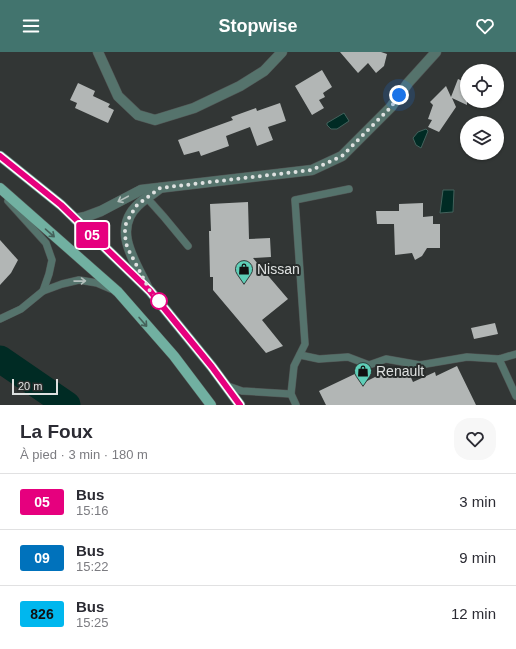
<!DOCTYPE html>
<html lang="fr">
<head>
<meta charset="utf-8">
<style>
  body { margin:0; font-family:Helvetica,sans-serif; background:#f7f7f7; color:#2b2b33; height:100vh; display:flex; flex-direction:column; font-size:15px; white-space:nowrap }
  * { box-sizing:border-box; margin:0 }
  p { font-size:13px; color:#7c7c81 }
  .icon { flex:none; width:22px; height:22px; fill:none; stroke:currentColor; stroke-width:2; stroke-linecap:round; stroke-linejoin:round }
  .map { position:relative; height:353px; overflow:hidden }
  .panel { display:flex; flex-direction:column; background:#fff; flex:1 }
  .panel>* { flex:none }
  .badge { padding:0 8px; border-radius:3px; font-size:14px; line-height:26px }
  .fabs { position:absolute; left:460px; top:12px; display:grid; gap:8px }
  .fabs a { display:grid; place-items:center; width:44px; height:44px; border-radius:50%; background:#fff; box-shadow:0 1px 3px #0004; font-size:20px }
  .scale { position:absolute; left:12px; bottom:10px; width:46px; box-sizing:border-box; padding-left:4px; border:2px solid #dee1e0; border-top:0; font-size:11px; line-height:14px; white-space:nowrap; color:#dee1e0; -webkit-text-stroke:3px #282c2b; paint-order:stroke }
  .you { position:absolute; width:20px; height:20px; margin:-10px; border:3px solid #fff; border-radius:50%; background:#1a73e8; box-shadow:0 0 0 6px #1a73e833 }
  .map>.badge { position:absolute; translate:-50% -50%; box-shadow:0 0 0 2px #fff }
  .round { display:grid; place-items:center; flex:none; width:42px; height:42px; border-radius:16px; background:#f7f7f7 }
  .head { display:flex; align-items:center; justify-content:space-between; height:68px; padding:0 20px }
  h1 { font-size:19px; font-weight:700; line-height:30px }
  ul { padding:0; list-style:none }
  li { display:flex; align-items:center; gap:12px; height:56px; padding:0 20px; border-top:1px solid #e1e1e2 }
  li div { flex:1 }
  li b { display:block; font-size:15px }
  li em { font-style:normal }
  li .badge { min-width:44px; font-weight:700; text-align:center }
  header { display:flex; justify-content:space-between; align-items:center; height:52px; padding:0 20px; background:#42746e; color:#fff; font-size:18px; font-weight:700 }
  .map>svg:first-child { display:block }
  .water { fill:#002b24; stroke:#43625c }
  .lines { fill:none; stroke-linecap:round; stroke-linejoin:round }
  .river { stroke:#002b24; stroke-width:27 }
  .building { fill:#b2b6b5 }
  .service-casing { stroke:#515554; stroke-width:8 }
  .minor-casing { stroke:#515554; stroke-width:11 }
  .primary-casing { stroke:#515554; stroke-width:11 }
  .service { stroke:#55736c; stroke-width:7 }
  .minor { stroke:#55736c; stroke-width:10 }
  .primary { stroke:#71b0a1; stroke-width:10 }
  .oneway { stroke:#b5c0bd }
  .oneway2 { stroke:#45615a }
  .line-casing { stroke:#fff; stroke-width:9 }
  .line { stroke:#e6007e; stroke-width:6 }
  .walk { stroke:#dee1e0; stroke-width:4; stroke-dasharray:0 7.2 }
  .stop-dot { fill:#fff; stroke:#e6007e; stroke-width:2 }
  .labels { text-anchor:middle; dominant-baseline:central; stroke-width:4; stroke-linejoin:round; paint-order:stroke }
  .poi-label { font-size:14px; fill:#dee1e0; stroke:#282c2b; text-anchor:start }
</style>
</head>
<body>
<header><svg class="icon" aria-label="menu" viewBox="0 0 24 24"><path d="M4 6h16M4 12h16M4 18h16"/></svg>Stopwise<svg class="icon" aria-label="heart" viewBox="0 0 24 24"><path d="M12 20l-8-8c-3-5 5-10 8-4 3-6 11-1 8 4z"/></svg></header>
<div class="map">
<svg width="516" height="353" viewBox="0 0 516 353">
  <rect width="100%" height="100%" fill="#323635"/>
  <!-- water -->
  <g class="water">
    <polygon points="344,61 349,69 337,77 331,77 327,73 327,71"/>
    <polygon points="426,77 428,79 421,96 416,93 413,86 418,80"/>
    <polygon points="443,138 454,138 453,160 440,161"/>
  </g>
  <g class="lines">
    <!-- river -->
    <polyline class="river" points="0,307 67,353"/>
  </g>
  <!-- building -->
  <g class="building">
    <polygon points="340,0 381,0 387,2 384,14 376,21 368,11 358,21"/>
    <polygon points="322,18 332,35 323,41 325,45 319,48 324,56 312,63 295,34"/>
    <polygon points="458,27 467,31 467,53 452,46 456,55 439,80 428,75 432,68 428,67 433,53 430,50 446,34 451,45"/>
    <polygon points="78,31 95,39 93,44 110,52 108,55 114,58 108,71 75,56 77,51 70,48"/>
    <polygon points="280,51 286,69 268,75 273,88 257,94 250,75 226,84 229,94 201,104 199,99 184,103 178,88 233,68 231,65 256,56 257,59"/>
    <polygon points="248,150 249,187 270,186 271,205 253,206 288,247 262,268 283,294 266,301 213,238 213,225 210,225 209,179 211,179 210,152"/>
    <polygon points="423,151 423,165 433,164 433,172 440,172 440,196 427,196 422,204 415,208 412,201 395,203 394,172 377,172 376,159 399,159 399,152"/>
    <polygon points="0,188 18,208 11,221 0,233"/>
    <polygon points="495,271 498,282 474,287 471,276"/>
    <polygon points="457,314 476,353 326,353 319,339 361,319 365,330 389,318 393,326 408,319 413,330 435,320 436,324"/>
  </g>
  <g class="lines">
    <!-- service casing -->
    <g class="service-casing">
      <g id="service">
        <polyline points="147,146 164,165 188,194"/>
        <polyline points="8,149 46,191 52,208 49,222 43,239"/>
        <polyline points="0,267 21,257 43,239 62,232 79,228 97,231 111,237"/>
        <polyline points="300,303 319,307 348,305 369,313 386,307 420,313 467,305 499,307 516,302"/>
        <polyline points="499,307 516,344"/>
        <polyline points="225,333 242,339 291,342"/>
        <polyline points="296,353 291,342 294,314 305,292 295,148 349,137"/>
      </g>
    </g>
    <!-- minor casing -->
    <g class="minor-casing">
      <g id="minor">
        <polyline points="98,0 118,44 138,63 155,68 194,56 240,34 264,19 282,0"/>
        <polyline points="75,167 85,165 101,159 141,138 312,118 342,104 391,55 408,31 436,0"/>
        <path d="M148,237C136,211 111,178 138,153C144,147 153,142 160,136"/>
      </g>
    </g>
    <!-- primary casing -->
    <g class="primary-casing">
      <g id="primary">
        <polyline points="0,104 61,153 150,239 212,315 240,353"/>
        <polyline points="0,136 118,240 174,304 211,353"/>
      </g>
    </g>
    <!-- service -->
    <use href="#service" class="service"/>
    <!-- minor -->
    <use href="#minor" class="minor"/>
    <!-- primary -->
    <use href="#primary" class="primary"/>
  </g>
  <!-- one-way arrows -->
  <defs><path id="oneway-shaft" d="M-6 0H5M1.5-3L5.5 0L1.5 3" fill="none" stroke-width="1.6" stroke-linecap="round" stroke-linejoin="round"/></defs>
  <g class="oneway">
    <use href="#oneway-shaft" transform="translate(123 147) rotate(152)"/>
    <use href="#oneway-shaft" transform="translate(80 229) rotate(-1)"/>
  </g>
  <g class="oneway2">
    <use href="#oneway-shaft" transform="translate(50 181) rotate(41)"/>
    <use href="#oneway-shaft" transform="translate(143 270) rotate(49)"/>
  </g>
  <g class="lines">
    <!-- line casing -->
    <g class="line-casing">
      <polyline id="line" points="0,104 61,153 150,239 212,315 240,353"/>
    </g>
    <!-- line -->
    <use href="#line" class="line"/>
    <!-- walk -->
    <polyline class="walk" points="159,249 150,239 127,195 125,184 125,174 130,164 137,153 160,136 312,118 342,104 391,55 399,43"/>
  </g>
  <!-- icons -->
  <defs>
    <g id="shop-pin" transform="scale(0.9)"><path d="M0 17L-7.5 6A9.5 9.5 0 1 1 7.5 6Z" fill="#5eceb7" stroke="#282c2b"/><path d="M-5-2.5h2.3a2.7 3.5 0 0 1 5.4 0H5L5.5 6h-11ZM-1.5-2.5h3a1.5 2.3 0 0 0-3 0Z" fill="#111"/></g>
  </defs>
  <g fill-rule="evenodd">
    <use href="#shop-pin" x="244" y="217"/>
    <use href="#shop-pin" x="363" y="319"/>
  </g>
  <!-- markers -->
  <circle class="stop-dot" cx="159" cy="249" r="8"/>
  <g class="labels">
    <!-- poi labels -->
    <g class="poi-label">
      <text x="257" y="217">Nissan</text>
      <text x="376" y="319">Renault</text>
    </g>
  </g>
</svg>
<div class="fabs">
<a><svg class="icon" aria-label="locate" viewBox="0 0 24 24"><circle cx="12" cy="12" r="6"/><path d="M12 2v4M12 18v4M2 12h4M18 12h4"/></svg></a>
<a><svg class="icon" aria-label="layers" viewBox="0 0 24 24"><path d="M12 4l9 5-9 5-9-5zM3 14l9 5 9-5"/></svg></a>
</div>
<div class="scale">20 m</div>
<div class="you" style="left:399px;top:43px"></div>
<b class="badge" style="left:92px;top:183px;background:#e6007e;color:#fff">05</b>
</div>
<section class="panel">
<div class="head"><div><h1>La Foux</h1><p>À pied · 3 min · 180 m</p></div><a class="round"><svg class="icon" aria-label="heart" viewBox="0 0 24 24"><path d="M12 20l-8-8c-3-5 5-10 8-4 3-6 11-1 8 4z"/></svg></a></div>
<ul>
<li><span class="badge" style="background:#e6007e;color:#fff">05</span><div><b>Bus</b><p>15:16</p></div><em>3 min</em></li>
<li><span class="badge" style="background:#0072bc;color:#fff">09</span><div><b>Bus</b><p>15:22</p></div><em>9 min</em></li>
<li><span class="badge" style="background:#00b7ee;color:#111">826</span><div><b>Bus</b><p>15:25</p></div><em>12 min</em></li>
</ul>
</section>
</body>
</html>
